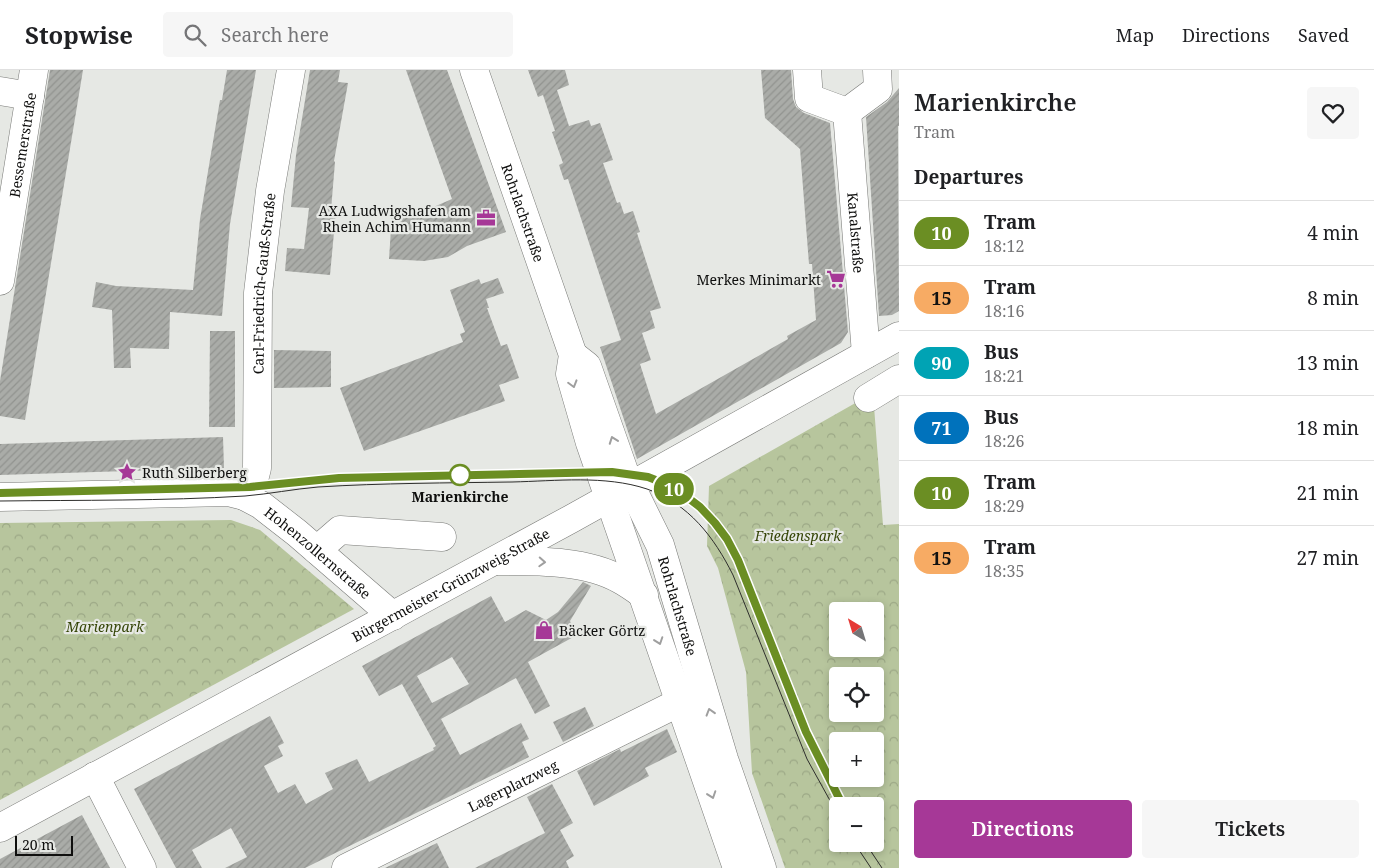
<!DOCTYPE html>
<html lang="en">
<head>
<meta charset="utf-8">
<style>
  body { margin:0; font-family:"Noto Serif",serif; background:#f6f6f6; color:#202124; height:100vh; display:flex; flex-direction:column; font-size:19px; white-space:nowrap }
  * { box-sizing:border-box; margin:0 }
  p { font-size:16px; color:#757577 }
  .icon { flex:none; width:28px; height:28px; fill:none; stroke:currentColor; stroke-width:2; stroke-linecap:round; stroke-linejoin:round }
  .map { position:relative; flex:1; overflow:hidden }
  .drawer { display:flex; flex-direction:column; background:#fff; width:475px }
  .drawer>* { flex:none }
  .badge { padding:0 10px; border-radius:16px; font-size:18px; line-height:32px }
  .needle { width:32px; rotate:322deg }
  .controls { position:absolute; left:829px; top:532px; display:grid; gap:10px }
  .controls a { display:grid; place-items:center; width:55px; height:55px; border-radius:5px; background:#fff; box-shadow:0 2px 8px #0003; font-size:25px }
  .scale { position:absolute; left:15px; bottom:12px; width:58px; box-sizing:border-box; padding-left:5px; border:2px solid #0f0f0e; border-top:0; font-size:14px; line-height:18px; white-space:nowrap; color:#0f0f0e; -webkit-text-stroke:4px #e6e8e4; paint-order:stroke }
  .map>.badge { position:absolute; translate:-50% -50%; box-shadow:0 0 0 2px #fff }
  h2 { padding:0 15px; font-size:19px; line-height:45px }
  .round { display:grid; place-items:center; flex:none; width:52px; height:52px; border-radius:5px; background:#f6f6f6 }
  .headline { display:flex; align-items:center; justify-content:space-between; height:85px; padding:0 15px }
  h1 { font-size:24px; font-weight:600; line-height:38px }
  .action { display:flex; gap:10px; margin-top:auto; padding:10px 15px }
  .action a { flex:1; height:58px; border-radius:5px; background:#a63897; color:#fff; font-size:20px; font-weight:600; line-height:58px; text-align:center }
  .action a+a { background:#f6f6f6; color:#202124 }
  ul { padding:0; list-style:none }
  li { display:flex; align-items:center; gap:15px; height:65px; padding:0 15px; border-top:1px solid #e0e0e0 }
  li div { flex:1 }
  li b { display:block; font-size:19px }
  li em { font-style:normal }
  li .badge { min-width:55px; font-weight:700; text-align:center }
  header { display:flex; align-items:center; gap:30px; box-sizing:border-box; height:70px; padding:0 25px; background:#fff; border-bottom:1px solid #e0e0e0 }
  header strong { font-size:24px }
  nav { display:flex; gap:28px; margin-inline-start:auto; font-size:18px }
  .search { width:350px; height:45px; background:#f6f6f6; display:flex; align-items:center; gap:12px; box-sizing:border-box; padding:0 18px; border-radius:5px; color:#757577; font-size:19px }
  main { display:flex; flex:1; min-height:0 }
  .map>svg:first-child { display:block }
  .park { fill:url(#park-crowns); fill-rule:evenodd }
  .building { fill:url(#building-hatch); fill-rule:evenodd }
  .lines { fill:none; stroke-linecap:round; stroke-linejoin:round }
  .minor-casing { stroke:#797a77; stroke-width:29 }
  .minor { stroke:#fff; stroke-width:28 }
  .tram { stroke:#2e2e2c; stroke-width:1 }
  .oneway { stroke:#9f9f9f }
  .line-casing { stroke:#fff; stroke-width:11 }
  .line { stroke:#6b8e23; stroke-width:8 }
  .stop-dot { fill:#fff; stroke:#6b8e23; stroke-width:2.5 }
  .labels { text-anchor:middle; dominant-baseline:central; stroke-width:4.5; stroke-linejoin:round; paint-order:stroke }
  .street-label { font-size:14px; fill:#0f0f0e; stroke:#e6e8e4 }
  .poi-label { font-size:14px; fill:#0f0f0e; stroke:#e6e8e4; text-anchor:end }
  .stop-label { font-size:14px; font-weight:bold; fill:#0f0f0e; stroke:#e6e8e4 }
  .park-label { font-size:14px; font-style:italic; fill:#364608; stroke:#e6e8e4 }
</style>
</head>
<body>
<header>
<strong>Stopwise</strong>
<div class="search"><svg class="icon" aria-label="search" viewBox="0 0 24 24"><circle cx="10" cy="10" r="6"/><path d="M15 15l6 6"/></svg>Search here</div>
<nav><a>Map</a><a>Directions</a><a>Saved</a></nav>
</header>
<main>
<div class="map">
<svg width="899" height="798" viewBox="0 0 899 798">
  <defs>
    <pattern id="park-crowns" width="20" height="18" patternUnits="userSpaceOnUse" patternTransform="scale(1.25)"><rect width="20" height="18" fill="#b7c59d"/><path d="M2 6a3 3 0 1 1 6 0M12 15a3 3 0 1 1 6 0" fill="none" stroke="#9ca886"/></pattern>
    <pattern id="building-hatch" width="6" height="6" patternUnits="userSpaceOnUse" patternTransform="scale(1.25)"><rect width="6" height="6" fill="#aaaca8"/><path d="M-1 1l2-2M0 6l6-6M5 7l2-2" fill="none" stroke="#91938f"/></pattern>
  </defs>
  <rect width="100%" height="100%" fill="#e6e8e4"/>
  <!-- park -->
  <g class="park">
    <path d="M873,323L883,455L899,454V798H785L752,703L746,602L718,498L707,476L709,416ZM838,541H875V579H838ZM838,606H875V644H838ZM838,671H875V709H838ZM838,736H875V774H838Z"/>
    <polygon points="231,450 260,460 354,539 0,730 0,453"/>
  </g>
  <!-- building -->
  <g class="building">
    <polygon points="50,0 83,0 25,350 0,346 0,311"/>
    <polygon points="227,0 256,0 230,154 222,246 170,242 169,279 130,278 131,298 114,298 112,240 92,237 96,212 116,216 193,220 200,149 220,30 222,30"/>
    <polygon points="310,0 340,0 338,12 348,13 334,91 335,92 331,140 336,141 330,205 285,201 287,178 304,179 309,138 291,137 296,85"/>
    <polygon points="406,0 447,0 506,162 467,176 448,187 424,191 389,189 392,144 413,146 452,129"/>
    <polygon points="528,0 565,0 569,15 557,20 569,56 589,50 591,56 600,53 613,90 603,93 617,133 620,132 624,144 633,141 640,162 637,163 661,238 650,241 655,258 642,263 651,290 640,294 656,344 788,269 787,266 816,250 812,194 809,194 800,79 765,48 761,0 791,0 793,29 796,37 804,43 830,53 848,262 841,273 637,389 600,277 621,270 568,109 564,110 559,95 563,93 552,62 555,61 543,25 538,27"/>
    <polygon points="899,18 899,56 898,56 899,241 892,245 879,246 866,47 887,32"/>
    <polygon points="498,208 504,223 486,229 489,238 487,238 501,276 507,274 519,308 499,315 505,331 364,381 340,318 463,272 460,264 465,262 450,220 479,209 481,214"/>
    <polygon points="210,261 235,261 235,357 209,357"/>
    <polygon points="274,280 331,281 331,317 274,318"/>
    <polygon points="223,367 224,398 0,405 0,374"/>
    <path d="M583,512L591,516L570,551L577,565L528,592L550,636L535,644L516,608L441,649L460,685L521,653L529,669L522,672L529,687L305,798H225L247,787L231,758L192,780L202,798H176L134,719L270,646L284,673L278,676L283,686L264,696L278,723L295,714L306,734L333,719L325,703L357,689L369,712L434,680L433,678L436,676L402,614L379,626L362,596L491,526L505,552L526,540L546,550L558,542ZM452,587L469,614L432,633L417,606Z"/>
    <polygon points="585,637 594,656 563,672 553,652"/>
    <polygon points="667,659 677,682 645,698 649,706 594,736 577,701 620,679 621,682"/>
    <polygon points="552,714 573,753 560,760 574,786 566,791 569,798 475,798 545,763 527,727"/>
    <polygon points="82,745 110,798 0,798 0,789"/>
    <polygon points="437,773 449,798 385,798"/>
  </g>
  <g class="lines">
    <!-- minor casing -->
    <g class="minor-casing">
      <g id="minor">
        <path id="s1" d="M474,0L573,285L570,304L590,373L737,798"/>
        <polyline points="807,0 809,28 847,42 878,19 877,0"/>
        <polyline points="0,21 30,26"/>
        <path id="s2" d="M847,42L866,284"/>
        <path id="s3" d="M0,211L34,0"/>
        <path id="s4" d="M573,285L587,296L625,404L660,475L724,689L762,798"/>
        <polyline points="868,328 899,309"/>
        <path id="s5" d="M244,426L254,410L257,398L258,223L270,121L291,0"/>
        <path id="s6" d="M0,427L228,422L244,426L261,435L297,463L393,546"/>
        <polyline points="317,480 340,460 442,467"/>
        <path d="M497,491C536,491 587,490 621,510C629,514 636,520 644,525"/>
        <polyline points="95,706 142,798"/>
        <path id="s7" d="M0,758L571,449L899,266"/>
        <path id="s8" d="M346,798L680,632"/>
      </g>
    </g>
    <!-- minor -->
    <use href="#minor" class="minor"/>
    <!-- tram -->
    <g class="tram">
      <polyline points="0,423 250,417 339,409 612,402 648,407 666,414 683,424 700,437 715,453 727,469 738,490 798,645 813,679 843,736"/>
      <path d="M0,431C81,430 163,431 245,426C269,424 294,419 318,417C382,413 448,413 512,412C556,411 605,405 647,419C689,434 714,467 733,505L807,689L838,745"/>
      <polyline points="855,774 871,798"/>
      <polyline points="866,774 882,798"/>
    </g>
  </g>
  <!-- one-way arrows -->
  <defs><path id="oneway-chevron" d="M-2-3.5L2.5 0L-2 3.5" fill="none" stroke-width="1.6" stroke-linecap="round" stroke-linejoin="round" transform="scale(1.25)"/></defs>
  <g class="oneway">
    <use href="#oneway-chevron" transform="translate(573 314) rotate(74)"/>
    <use href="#oneway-chevron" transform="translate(613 370) rotate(-110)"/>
    <use href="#oneway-chevron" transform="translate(542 492) rotate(3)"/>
    <use href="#oneway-chevron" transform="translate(659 571) rotate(71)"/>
    <use href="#oneway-chevron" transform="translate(710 642) rotate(-107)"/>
    <use href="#oneway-chevron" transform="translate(712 725) rotate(71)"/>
  </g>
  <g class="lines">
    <!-- line casing -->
    <g class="line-casing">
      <polyline id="line" points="0,423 250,417 339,408 612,402 648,407 666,414 683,424 700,437 715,453 727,469 738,490 806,662 843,736"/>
    </g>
    <!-- line -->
    <use href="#line" class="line"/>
  </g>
  <!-- icons -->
  <defs>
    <g id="office-bare" transform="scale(1.5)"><path d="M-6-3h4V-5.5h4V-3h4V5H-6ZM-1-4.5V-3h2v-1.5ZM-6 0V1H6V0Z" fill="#a63897" stroke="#e6e8e4" stroke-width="2.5" paint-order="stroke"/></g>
    <g id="supermarket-bare" transform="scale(1.5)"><path d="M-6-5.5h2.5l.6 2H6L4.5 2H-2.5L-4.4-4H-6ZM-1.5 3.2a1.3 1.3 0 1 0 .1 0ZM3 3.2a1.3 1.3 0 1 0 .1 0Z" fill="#a63897" stroke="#e6e8e4" stroke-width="2.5" paint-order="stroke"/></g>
    <g id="sight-bare" transform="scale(1.5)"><path d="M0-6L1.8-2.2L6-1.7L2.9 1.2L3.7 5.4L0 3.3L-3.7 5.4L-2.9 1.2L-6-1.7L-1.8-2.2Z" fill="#a63897" stroke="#e6e8e4" stroke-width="2.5" paint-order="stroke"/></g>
    <g id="shop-bare" transform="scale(1.5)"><path d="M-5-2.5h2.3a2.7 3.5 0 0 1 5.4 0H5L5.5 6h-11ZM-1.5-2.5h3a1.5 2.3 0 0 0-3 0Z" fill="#a63897" stroke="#e6e8e4" stroke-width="2.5" paint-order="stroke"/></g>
  </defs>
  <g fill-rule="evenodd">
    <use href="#office-bare" x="486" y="148"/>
    <use href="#supermarket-bare" x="836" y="209"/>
    <use href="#sight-bare" x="127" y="402"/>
    <use href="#shop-bare" x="544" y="560"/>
  </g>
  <!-- markers -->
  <circle class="stop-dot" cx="460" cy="405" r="10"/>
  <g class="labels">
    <!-- street labels -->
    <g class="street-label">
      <text stroke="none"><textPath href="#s3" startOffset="138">Bessemerstraße</textPath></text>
      <text stroke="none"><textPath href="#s1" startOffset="151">Rohrlachstraße</textPath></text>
      <text stroke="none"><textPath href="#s2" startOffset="121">Kanalstraße</textPath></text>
      <text stroke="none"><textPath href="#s5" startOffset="216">Carl-Friedrich-Gauß-Straße</textPath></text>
      <text stroke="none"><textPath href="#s6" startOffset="338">Hohenzollernstraße</textPath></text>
      <text stroke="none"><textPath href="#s7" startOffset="512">Bürgermeister-Grünzweig-Straße</textPath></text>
      <text stroke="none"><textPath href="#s4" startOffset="275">Rohrlachstraße</textPath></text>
      <text stroke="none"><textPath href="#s8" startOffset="186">Lagerplatzweg</textPath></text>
    </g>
    <!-- poi labels -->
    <g class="poi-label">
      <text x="471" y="140">AXA Ludwigshafen am<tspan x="471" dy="16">Rhein Achim Humann</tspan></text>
      <text x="821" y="209">Merkes Minimarkt</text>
      <text x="142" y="402" text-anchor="start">Ruth Silberberg</text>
      <text x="559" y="560" text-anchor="start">Bäcker Görtz</text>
    </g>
    <!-- stop labels -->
    <g class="stop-label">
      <text x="460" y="426">Marienkirche</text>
    </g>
    <!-- park labels -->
    <g class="park-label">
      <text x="798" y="465">Friedenspark</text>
      <text x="105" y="556">Marienpark</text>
    </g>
  </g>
</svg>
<div class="controls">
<a><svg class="needle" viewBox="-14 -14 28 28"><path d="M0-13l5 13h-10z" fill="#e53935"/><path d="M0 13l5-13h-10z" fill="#757577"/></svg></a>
<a><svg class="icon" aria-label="locate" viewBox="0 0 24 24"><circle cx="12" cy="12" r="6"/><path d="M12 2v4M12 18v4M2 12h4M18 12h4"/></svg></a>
<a>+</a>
<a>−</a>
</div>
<div class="scale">20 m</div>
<b class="badge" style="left:674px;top:419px;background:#6b8e23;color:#fff">10</b>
</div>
<section class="drawer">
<div class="headline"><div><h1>Marienkirche</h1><p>Tram</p></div><a class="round"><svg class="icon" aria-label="heart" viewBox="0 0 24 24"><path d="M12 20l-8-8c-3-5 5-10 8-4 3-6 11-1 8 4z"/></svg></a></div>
<h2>Departures</h2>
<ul>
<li><span class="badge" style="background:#6b8e23;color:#fff">10</span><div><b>Tram</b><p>18:12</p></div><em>4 min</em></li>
<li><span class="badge" style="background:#f7ab64;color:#111">15</span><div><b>Tram</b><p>18:16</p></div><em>8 min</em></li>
<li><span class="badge" style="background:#00a3b4;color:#fff">90</span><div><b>Bus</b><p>18:21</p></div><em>13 min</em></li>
<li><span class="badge" style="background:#0072bc;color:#fff">71</span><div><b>Bus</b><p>18:26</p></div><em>18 min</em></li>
<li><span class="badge" style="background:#6b8e23;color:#fff">10</span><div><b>Tram</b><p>18:29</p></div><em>21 min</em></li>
<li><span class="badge" style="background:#f7ab64;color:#111">15</span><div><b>Tram</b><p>18:35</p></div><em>27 min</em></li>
</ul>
<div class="action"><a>Directions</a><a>Tickets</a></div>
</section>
</main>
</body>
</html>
